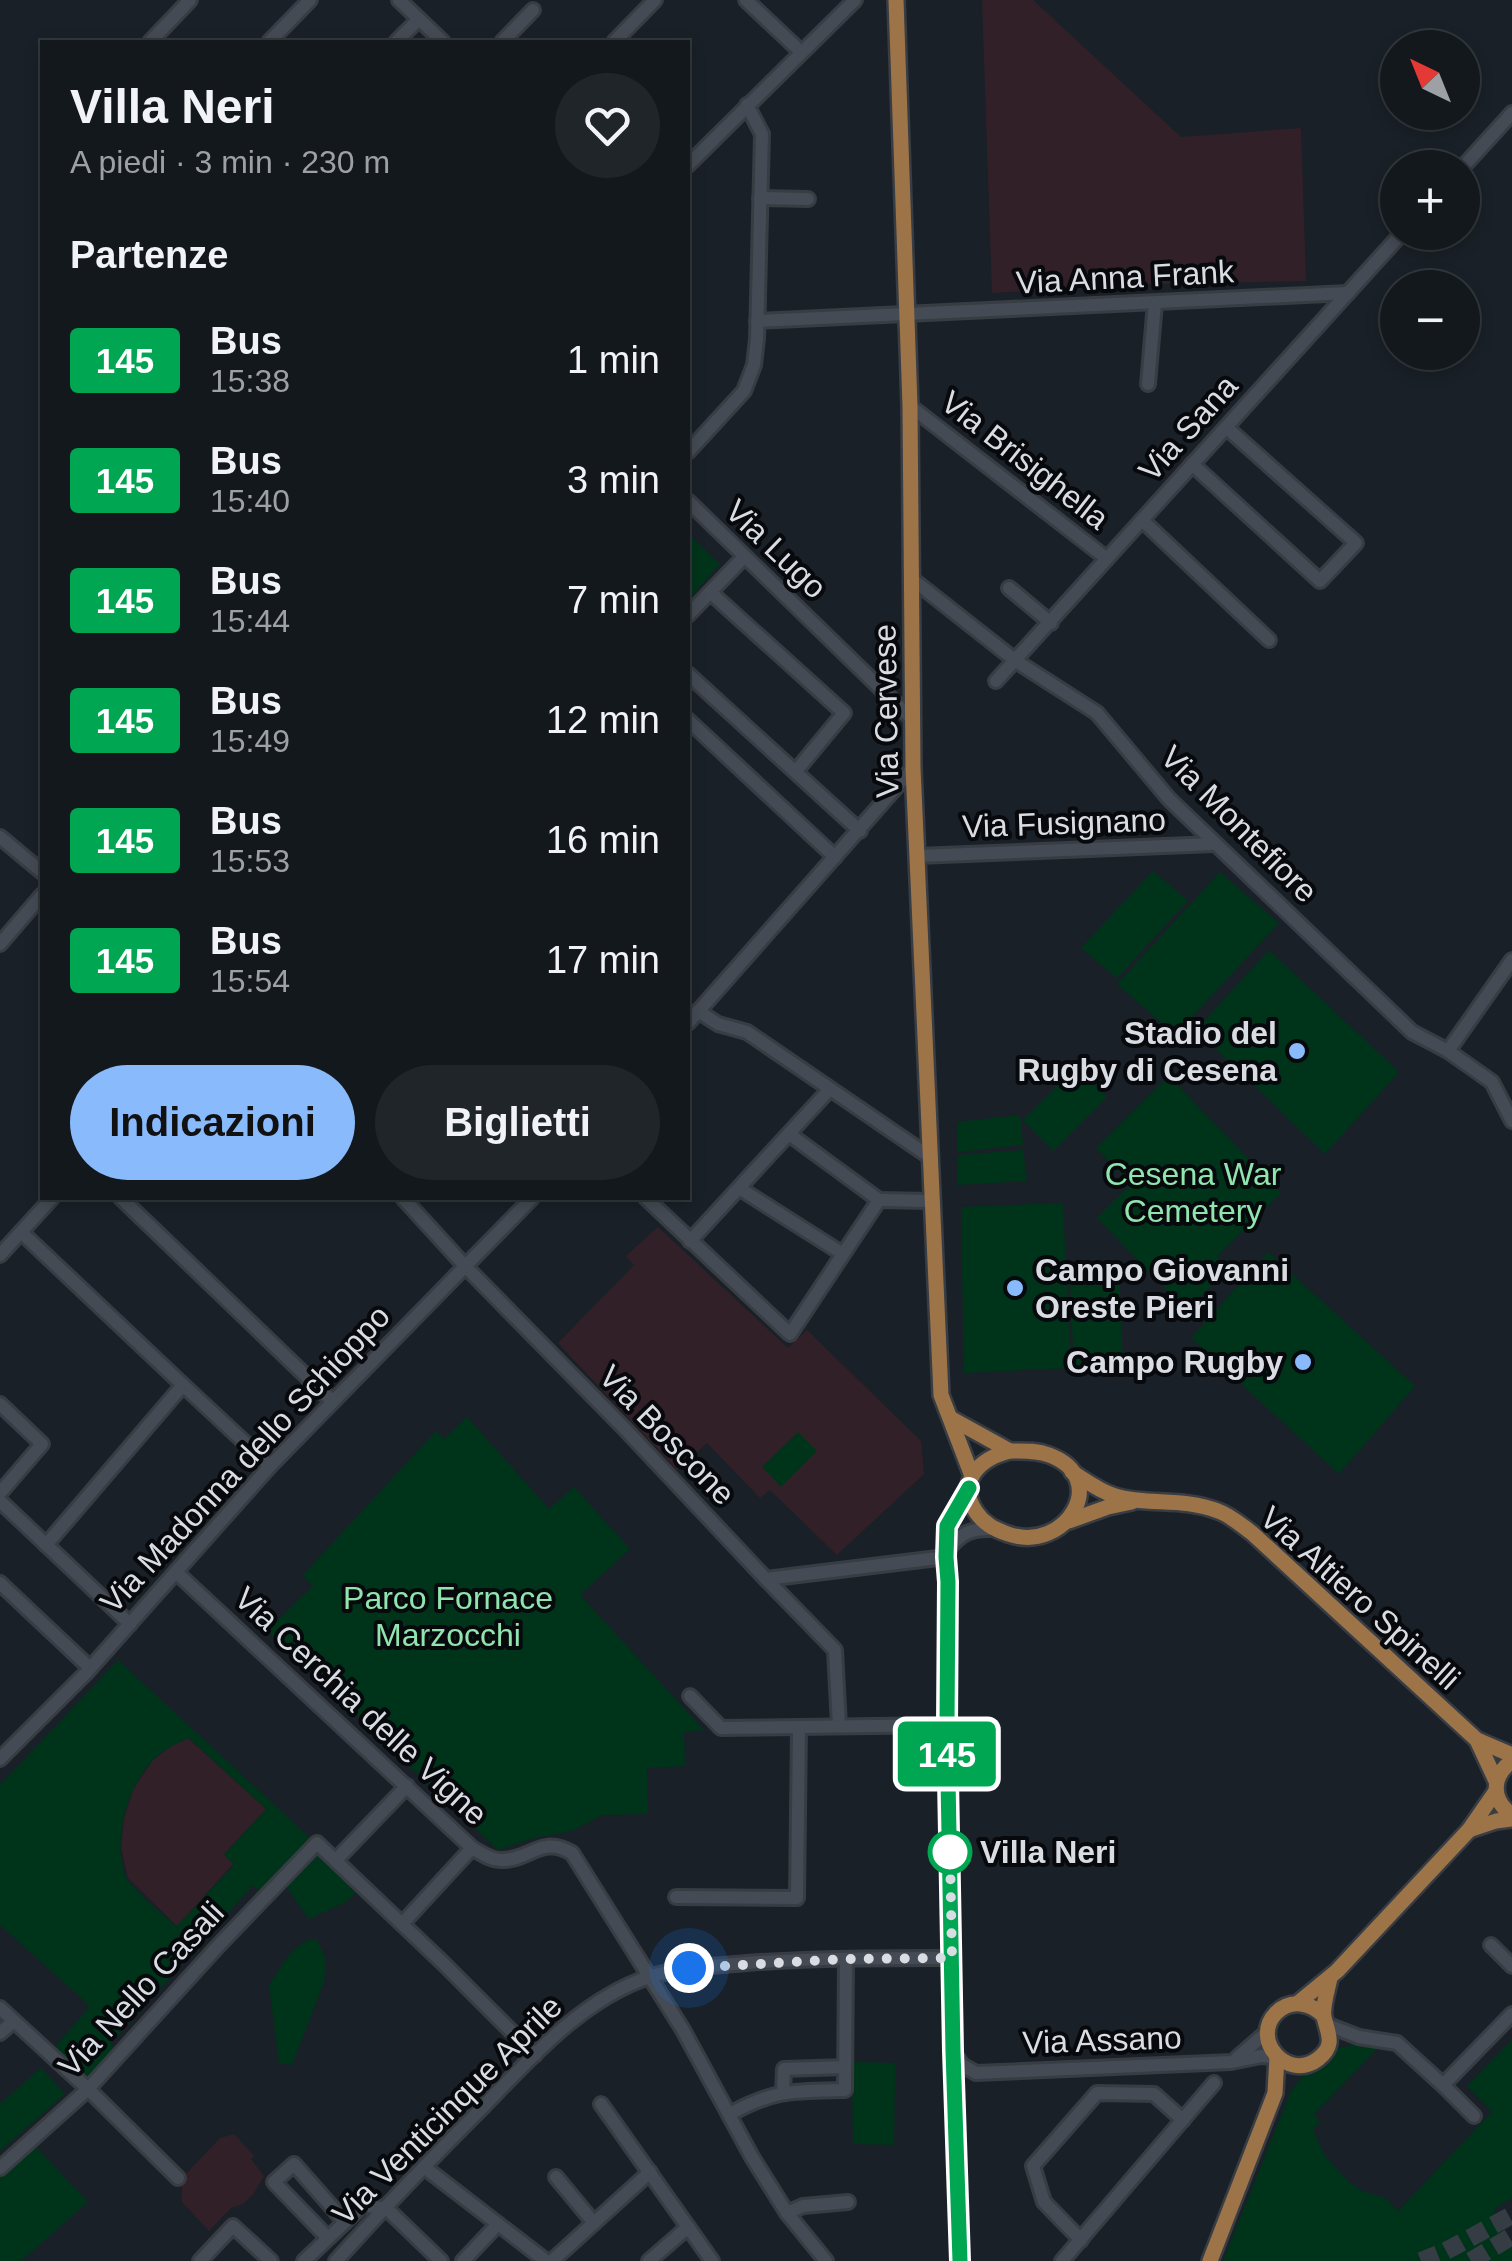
<!DOCTYPE html>
<html lang="it">
<head>
<meta charset="utf-8">
<style>
  body { margin:0; font-family:Arial,sans-serif; background:#20252a; color:#f1f3f6; height:100vh; display:flex; flex-direction:column; font-size:38px; white-space:nowrap }
  * { box-sizing:border-box; margin:0 }
  p { font-size:32px; color:#9da0a4 }
  .icon { flex:none; width:55px; height:55px; fill:none; stroke:currentColor; stroke-width:2; stroke-linecap:round; stroke-linejoin:round }
  .map { position:relative; flex:1; overflow:hidden }
  .side { position:absolute; left:40px; top:40px; width:650px; height:1160px; display:flex; flex-direction:column; background:#13181d; border-radius:0px; box-shadow:0 5px 15px #0003,0 0 0 2px #32373b }
  .side>* { flex:none }
  .badge { padding:0 20px; border-radius:8px; font-size:35px; line-height:65px }
  .needle { width:65px; rotate:317deg }
  .buttons { position:absolute; left:1380px; top:30px; display:grid; gap:20px }
  .buttons a { display:grid; place-items:center; width:100px; height:100px; border-radius:50%; background:#13181d; box-shadow:0 5px 15px #0003,0 0 0 2px #32373b; font-size:50px }
  .you { position:absolute; width:50px; height:50px; margin:-25px; border:8px solid #fff; border-radius:50%; background:#1a73e8; box-shadow:0 0 0 15px #1a73e833 }
  .map>.badge { position:absolute; translate:-50% -50%; box-shadow:0 0 0 5px #fff }
  h2 { padding:0 30px; font-size:38px; line-height:90px }
  .round { display:grid; place-items:center; flex:none; width:105px; height:105px; border-radius:52px; background:#20252a }
  .headline { display:flex; align-items:center; justify-content:space-between; height:170px; padding:0 30px }
  h1 { font-size:48px; font-weight:700; line-height:75px }
  .action { display:flex; gap:20px; margin-top:auto; padding:20px 30px }
  .action a { flex:1; height:115px; border-radius:60px; background:#89bafc; color:#111; font-size:40px; font-weight:700; line-height:115px; text-align:center }
  .action a+a { background:#20252a; color:#f1f3f6 }
  ul { padding:0; list-style:none }
  li { display:flex; align-items:center; gap:30px; height:120px; padding:0 30px }
  li div { flex:1 }
  li b { display:block; font-size:38px }
  li em { font-style:normal }
  li .badge { min-width:110px; font-weight:700; text-align:center }
  .map>svg:first-child { display:block }
  .education { fill:#322028 }
  .green { fill:#00341a; fill-rule:evenodd }
  .lines { fill:none; stroke-linecap:round; stroke-linejoin:round }
  .highway-tunnel { stroke:#363c43; stroke-width:18; stroke-dasharray:18 9; stroke-linecap:butt }
  .minor-casing { stroke:#383c43; stroke-width:18 }
  .major-casing { stroke:#383c43; stroke-width:20 }
  .minor { stroke:#444b54; stroke-width:12 }
  .major { stroke:#9d7447; stroke-width:15 }
  .line-casing { stroke:#fff; stroke-width:22 }
  .line { stroke:#00a651; stroke-width:15 }
  .walk { stroke:#d9dde3; stroke-width:10; stroke-dasharray:0 18 }
  .poi-dot { fill:#89bafc; stroke:#07090c; stroke-width:4 }
  .stop-dot { fill:#fff; stroke:#00a651; stroke-width:5 }
  .labels { text-anchor:middle; dominant-baseline:central; stroke-width:8; stroke-linejoin:round; paint-order:stroke }
  .street-label { font-size:32px; fill:#d9dde3; stroke:#07090c }
  .poi-label { font-size:32px; font-weight:bold; fill:#d9dde3; stroke:#07090c; text-anchor:end }
  .park-label { font-size:32px; fill:#90e5af; stroke:#07090c }
  .stop-label { font-size:32px; font-weight:bold; fill:#d9dde3; stroke:#07090c; text-anchor:start }
</style>
</head>
<body>
<div class="map">
<svg width="1512" height="2261" viewBox="0 0 1512 2261">
  <rect width="100%" height="100%" fill="#192027"/>
  <!-- education -->
  <g class="education">
    <polygon points="982,0 1033,0 1181,137 1301,128 1306,281 1153,284 992,293"/>
    <polygon points="658,1227 788,1348 807,1330 921,1441 924,1474 837,1555 770,1490 760,1498 707,1443 677,1470 558,1343 634,1265 626,1256"/>
    <polygon points="188,1738 266,1809 224,1854 233,1864 177,1926 128,1878 121,1847 124,1819 133,1790 152,1761 170,1747"/>
    <polygon points="234,2134 254,2156 251,2159 264,2176 254,2193 243,2204 231,2208 209,2231 182,2202 182,2178 220,2138"/>
  </g>
  <!-- green -->
  <g class="green">
    <polygon points="688,534 720,564 688,600"/>
    <polygon points="1153,871 1188,901 1117,978 1081,948"/>
    <polygon points="1220,872 1279,923 1175,1035 1117,984"/>
    <polygon points="1269,950 1399,1072 1325,1154 1196,1030"/>
    <polygon points="1077,1066 1107,1097 1053,1151 1023,1120"/>
    <polygon points="1169,1076 1281,1193 1217,1256 1229,1268 1190,1307 1185,1302 1181,1305 1097,1218 1131,1184 1096,1148"/>
    <polygon points="1020,1115 1023,1145 958,1152 958,1122"/>
    <polygon points="1023,1150 1027,1181 958,1185 958,1155"/>
    <polygon points="1063,1203 1071,1368 964,1373 961,1207"/>
    <polygon points="1268,1252 1415,1386 1339,1474 1191,1338"/>
    <polygon points="1119,1277 1123,1365 1074,1368 1070,1283"/>
    <polygon points="467,1417 549,1509 574,1487 630,1549 580,1595 704,1730 684,1732 685,1766 647,1768 648,1814 602,1815 572,1831 534,1838 498,1850 267,1631 313,1586 303,1575 436,1431 444,1439"/>
    <polygon points="798,1432 817,1451 781,1487 762,1467"/>
    <path d="M118,1660L310,1838L260,1892L253,1885L111,2043L115,2049L88,2080L54,2048L90,2006L0,1925V1785ZM189,1738L266,1809L224,1855L234,1865L176,1927C166,1917 131,1888 126,1877C111,1842 128,1783 155,1758C165,1749 177,1743 189,1738Z"/>
    <polygon points="315,1853 321,1854 358,1890 346,1902 309,1919 283,1882"/>
    <path d="M310,1940H317L326,1959L324,1982L292,2065L279,2063L269,1985C280,1969 290,1947 310,1940Z"/>
    <polygon points="1512,2040 1512,2198 1494,2209 1512,2242 1512,2261 1223,2261 1291,2091 1303,2075 1324,2063 1336,2049 1353,2045 1381,2045 1314,2114 1320,2122 1313,2130 1325,2156 1350,2183 1363,2191 1387,2199 1398,2211 1492,2112 1467,2086"/>
    <polygon points="852,2062 895,2063 894,2145 853,2144"/>
    <polygon points="41,2068 65,2094 0,2151 0,2104"/>
    <polygon points="32,2143 88,2202 21,2261 0,2261 0,2172"/>
  </g>
  <g class="lines">
    <!-- highway-tunnel -->
    <g class="highway-tunnel">
      <polyline points="1421,2261 1446,2251 1512,2215"/>
      <polyline points="1471,2261 1512,2236"/>
    </g>
    <!-- minor casing -->
    <g class="minor-casing">
      <g id="minor">
        <polyline points="399,0 443,42"/>
        <polyline points="746,0 801,52"/>
        <polyline points="150,42 190,0"/>
        <polyline points="269,42 310,0"/>
        <polyline points="396,42 419,19"/>
        <polyline points="502,42 533,10"/>
        <polyline points="614,42 655,0"/>
        <polyline points="688,165 855,0"/>
        <polyline points="1462,168 1512,113"/>
        <polyline points="760,198 808,199"/>
        <polyline points="757,321 1348,293"/>
        <polyline points="1148,384 1155,303"/>
        <polyline points="910,406 1106,558"/>
        <polyline points="688,452 744,391 754,365 757,339 762,134 747,105"/>
        <polyline points="1192,464 1320,581 1356,543 1227,428"/>
        <polyline points="688,501 913,720"/>
        <polyline points="1142,520 1269,640"/>
        <polyline points="912,579 1016,661 1097,713 1169,799 1412,1032 1448,1051 1492,1082 1512,1121"/>
        <polyline points="1009,588 1051,623"/>
        <polyline points="710,592 844,713 796,771"/>
        <polyline points="688,615 744,557"/>
        <polyline points="688,674 860,831"/>
        <polyline points="996,681 1403,232"/>
        <polyline points="688,720 835,857"/>
        <polyline points="0,837 42,872"/>
        <polyline points="917,856 1214,844"/>
        <polyline points="0,944 42,895"/>
        <polyline points="698,1011 718,1024 747,1032 930,1157"/>
        <polyline points="688,1023 913,768"/>
        <polyline points="1448,1051 1512,960"/>
        <polyline points="789,1134 879,1200"/>
        <polyline points="739,1188 843,1254"/>
        <polyline points="121,1198 332,1401"/>
        <polyline points="403,1198 465,1266 625,1429 766,1579 946,1557"/>
        <polyline points="646,1198 790,1334 879,1200"/>
        <polyline points="879,1200 932,1201"/>
        <polyline points="21,1232 183,1385"/>
        <polyline points="690,1241 830,1089"/>
        <polyline points="0,1255 52,1198"/>
        <polyline points="0,1404 42,1444 0,1493"/>
        <polyline points="0,1501 130,1624"/>
        <polyline points="46,1545 183,1385 270,1466"/>
        <path d="M947,1550C961,1533 971,1528 993,1529"/>
        <path d="M176,1572L472,1848C481,1853 492,1861 502,1860C531,1860 541,1835 572,1853L683,2030L752,2157L787,2213L826,2261"/>
        <polyline points="766,1579 835,1650 839,1726"/>
        <polyline points="0,1583 90,1668"/>
        <polyline points="690,1696 721,1728 947,1725"/>
        <polyline points="0,1759 86,1673 270,1466 532,1198"/>
        <polyline points="336,1860 407,1786"/>
        <polyline points="676,1897 797,1898 799,1727"/>
        <polyline points="402,1924 472,1848"/>
        <polyline points="1491,1945 1512,1966"/>
        <polyline points="0,2008 88,2089 178,2178"/>
        <polyline points="1328,2025 1359,2037 1397,2043 1443,2085 1512,2014"/>
        <polyline points="0,2033 14,2021"/>
        <polyline points="954,2053 962,2065 976,2073 1231,2062 1261,2056 1277,2057"/>
        <polyline points="1237,2058 1267,2032"/>
        <polyline points="1443,2085 1474,2116"/>
        <polyline points="783,2092 784,2069 845,2067"/>
        <polyline points="601,2104 712,2261"/>
        <path d="M730,2114C775,2089 795,2091 845,2090L846,1959"/>
        <polyline points="424,2167 546,2261"/>
        <polyline points="0,2168 88,2089 218,1946 317,1843 443,1963 535,2055"/>
        <polyline points="556,2177 594,2223"/>
        <polyline points="385,2207 441,2261"/>
        <polyline points="787,2213 803,2206 848,2202"/>
        <polyline points="328,2238 274,2182 294,2164 345,2222"/>
        <polyline points="1081,2240 1044,2202 1033,2166 1097,2093 1154,2094 1183,2120"/>
        <polyline points="200,2261 233,2226 271,2261"/>
        <polyline points="304,2261 363,2205 384,2209"/>
        <path d="M336,2261C382,2210 429,2161 478,2112C527,2062 580,2000 649,1977C681,1967 714,1966 747,1963C815,1958 884,1958 952,1958"/>
        <polyline points="463,2261 498,2224"/>
        <polyline points="552,2261 650,2172"/>
        <polyline points="649,2261 688,2227"/>
        <polyline points="960,2261 953,2051 947,1725 948,1582 946,1557 947,1526 951,1516 969,1487"/>
        <polyline points="1062,2261 1214,2083"/>
      </g>
    </g>
    <!-- major casing -->
    <g class="major-casing">
      <g id="major">
        <polyline points="896,0 910,406 913,768 941,1395 972,1476"/>
        <polyline points="952,1419 1010,1451"/>
        <path d="M1010,1451C1023,1451 1036,1450 1049,1455C1112,1478 1066,1554 1008,1534C994,1529 984,1524 976,1512C955,1481 981,1458 1010,1451Z"/>
        <path d="M1072,1472C1086,1481 1099,1491 1115,1496C1148,1506 1182,1497 1218,1511C1230,1515 1241,1525 1252,1533L1477,1740L1512,1755"/>
        <polyline points="1069,1521 1108,1507 1132,1502"/>
        <polyline points="1477,1740 1496,1781"/>
        <path d="M1512,1761C1491,1776 1491,1800 1512,1815"/>
        <polyline points="1469,1830 1496,1821 1512,1819"/>
        <polyline points="1298,2003 1337,1971 1469,1830 1496,1791"/>
        <path d="M1324,2016C1311,2003 1291,1998 1276,2013C1250,2040 1288,2082 1318,2059C1336,2045 1328,2034 1324,2017C1322,2006 1328,1989 1330,1978"/>
        <polyline points="1210,2261 1275,2093 1277,2057"/>
      </g>
    </g>
    <!-- minor -->
    <use href="#minor" class="minor"/>
    <!-- major -->
    <use href="#major" class="major"/>
  </g>
  <g class="lines">
    <!-- line casing -->
    <g class="line-casing">
      <polyline id="line" points="960,2261 953,2051 947,1725 948,1582 946,1557 947,1526 969,1488"/>
    </g>
    <!-- line -->
    <use href="#line" class="line"/>
    <!-- walk -->
    <polyline class="walk" points="689,1968 846,1959 952,1958 950,1852"/>
  </g>
  <!-- markers -->
  <g class="poi-dot">
    <circle cx="1297" cy="1051" r="10"/>
    <circle cx="1015" cy="1288" r="10"/>
    <circle cx="1303" cy="1362" r="10"/>
  </g>
  <circle class="stop-dot" cx="950" cy="1852" r="20"/>
  <g class="labels">
    <!-- street labels -->
    <g class="street-label">
      <text transform="translate(1125 277) rotate(-3)">Via Anna Frank</text>
      <text transform="translate(1188 428) rotate(-48)">Via Sana</text>
      <text transform="translate(1025 460) rotate(38)">Via Brisighella</text>
      <text transform="translate(776 549) rotate(44)">Via Lugo</text>
      <text transform="translate(886 711) rotate(-91)">Via Cervese</text>
      <text transform="translate(1064 823) rotate(-2)">Via Fusignano</text>
      <text transform="translate(1239 824) rotate(45)">Via Montefiore</text>
      <text transform="translate(667 1435) rotate(46)">Via Boscone</text>
      <text transform="translate(245 1459) rotate(-47)">Via Madonna dello Schioppo</text>
      <text transform="translate(1360 1598) rotate(42)">Via Altiero Spinelli</text>
      <text transform="translate(361 1706) rotate(43)">Via Cerchia delle Vigne</text>
      <text transform="translate(141 1989) rotate(-47)">Via Nello Casali</text>
      <text transform="translate(1102 2040) rotate(-2)">Via Assano</text>
      <text transform="translate(447 2110) rotate(-45)">Via Venticinque Aprile</text>
    </g>
    <!-- poi labels -->
    <g class="poi-label">
      <text x="1277" y="1033">Stadio del<tspan x="1277" dy="37">Rugby di Cesena</tspan></text>
      <text x="1035" y="1270" text-anchor="start">Campo Giovanni<tspan x="1035" dy="37">Oreste Pieri</tspan></text>
      <text x="1283" y="1362">Campo Rugby</text>
    </g>
    <!-- park labels -->
    <g class="park-label">
      <text x="1193" y="1174">Cesena War<tspan x="1193" dy="37">Cemetery</tspan></text>
      <text x="448" y="1598">Parco Fornace<tspan x="448" dy="37">Marzocchi</tspan></text>
    </g>
    <!-- stop labels -->
    <g class="stop-label">
      <text x="980" y="1852">Villa Neri</text>
    </g>
  </g>
</svg>
<div class="buttons">
<a><svg class="needle" viewBox="-14 -14 28 28"><path d="M0-13l5 13h-10z" fill="#e53935"/><path d="M0 13l5-13h-10z" fill="#9da0a4"/></svg></a>
<a>+</a>
<a>−</a>
</div>
<div class="you" style="left:689px;top:1968px"></div>
<b class="badge" style="left:947px;top:1754px;background:#00a651;color:#fff">145</b>
<section class="side">
<div class="headline"><div><h1>Villa Neri</h1><p>A piedi · 3 min · 230 m</p></div><a class="round"><svg class="icon" aria-label="heart" viewBox="0 0 24 24"><path d="M12 20l-8-8c-3-5 5-10 8-4 3-6 11-1 8 4z"/></svg></a></div>
<h2>Partenze</h2>
<ul>
<li><span class="badge" style="background:#00a651;color:#fff">145</span><div><b>Bus</b><p>15:38</p></div><em>1 min</em></li>
<li><span class="badge" style="background:#00a651;color:#fff">145</span><div><b>Bus</b><p>15:40</p></div><em>3 min</em></li>
<li><span class="badge" style="background:#00a651;color:#fff">145</span><div><b>Bus</b><p>15:44</p></div><em>7 min</em></li>
<li><span class="badge" style="background:#00a651;color:#fff">145</span><div><b>Bus</b><p>15:49</p></div><em>12 min</em></li>
<li><span class="badge" style="background:#00a651;color:#fff">145</span><div><b>Bus</b><p>15:53</p></div><em>16 min</em></li>
<li><span class="badge" style="background:#00a651;color:#fff">145</span><div><b>Bus</b><p>15:54</p></div><em>17 min</em></li>
</ul>
<div class="action"><a>Indicazioni</a><a>Biglietti</a></div>
</section>
</div>
</body>
</html>
